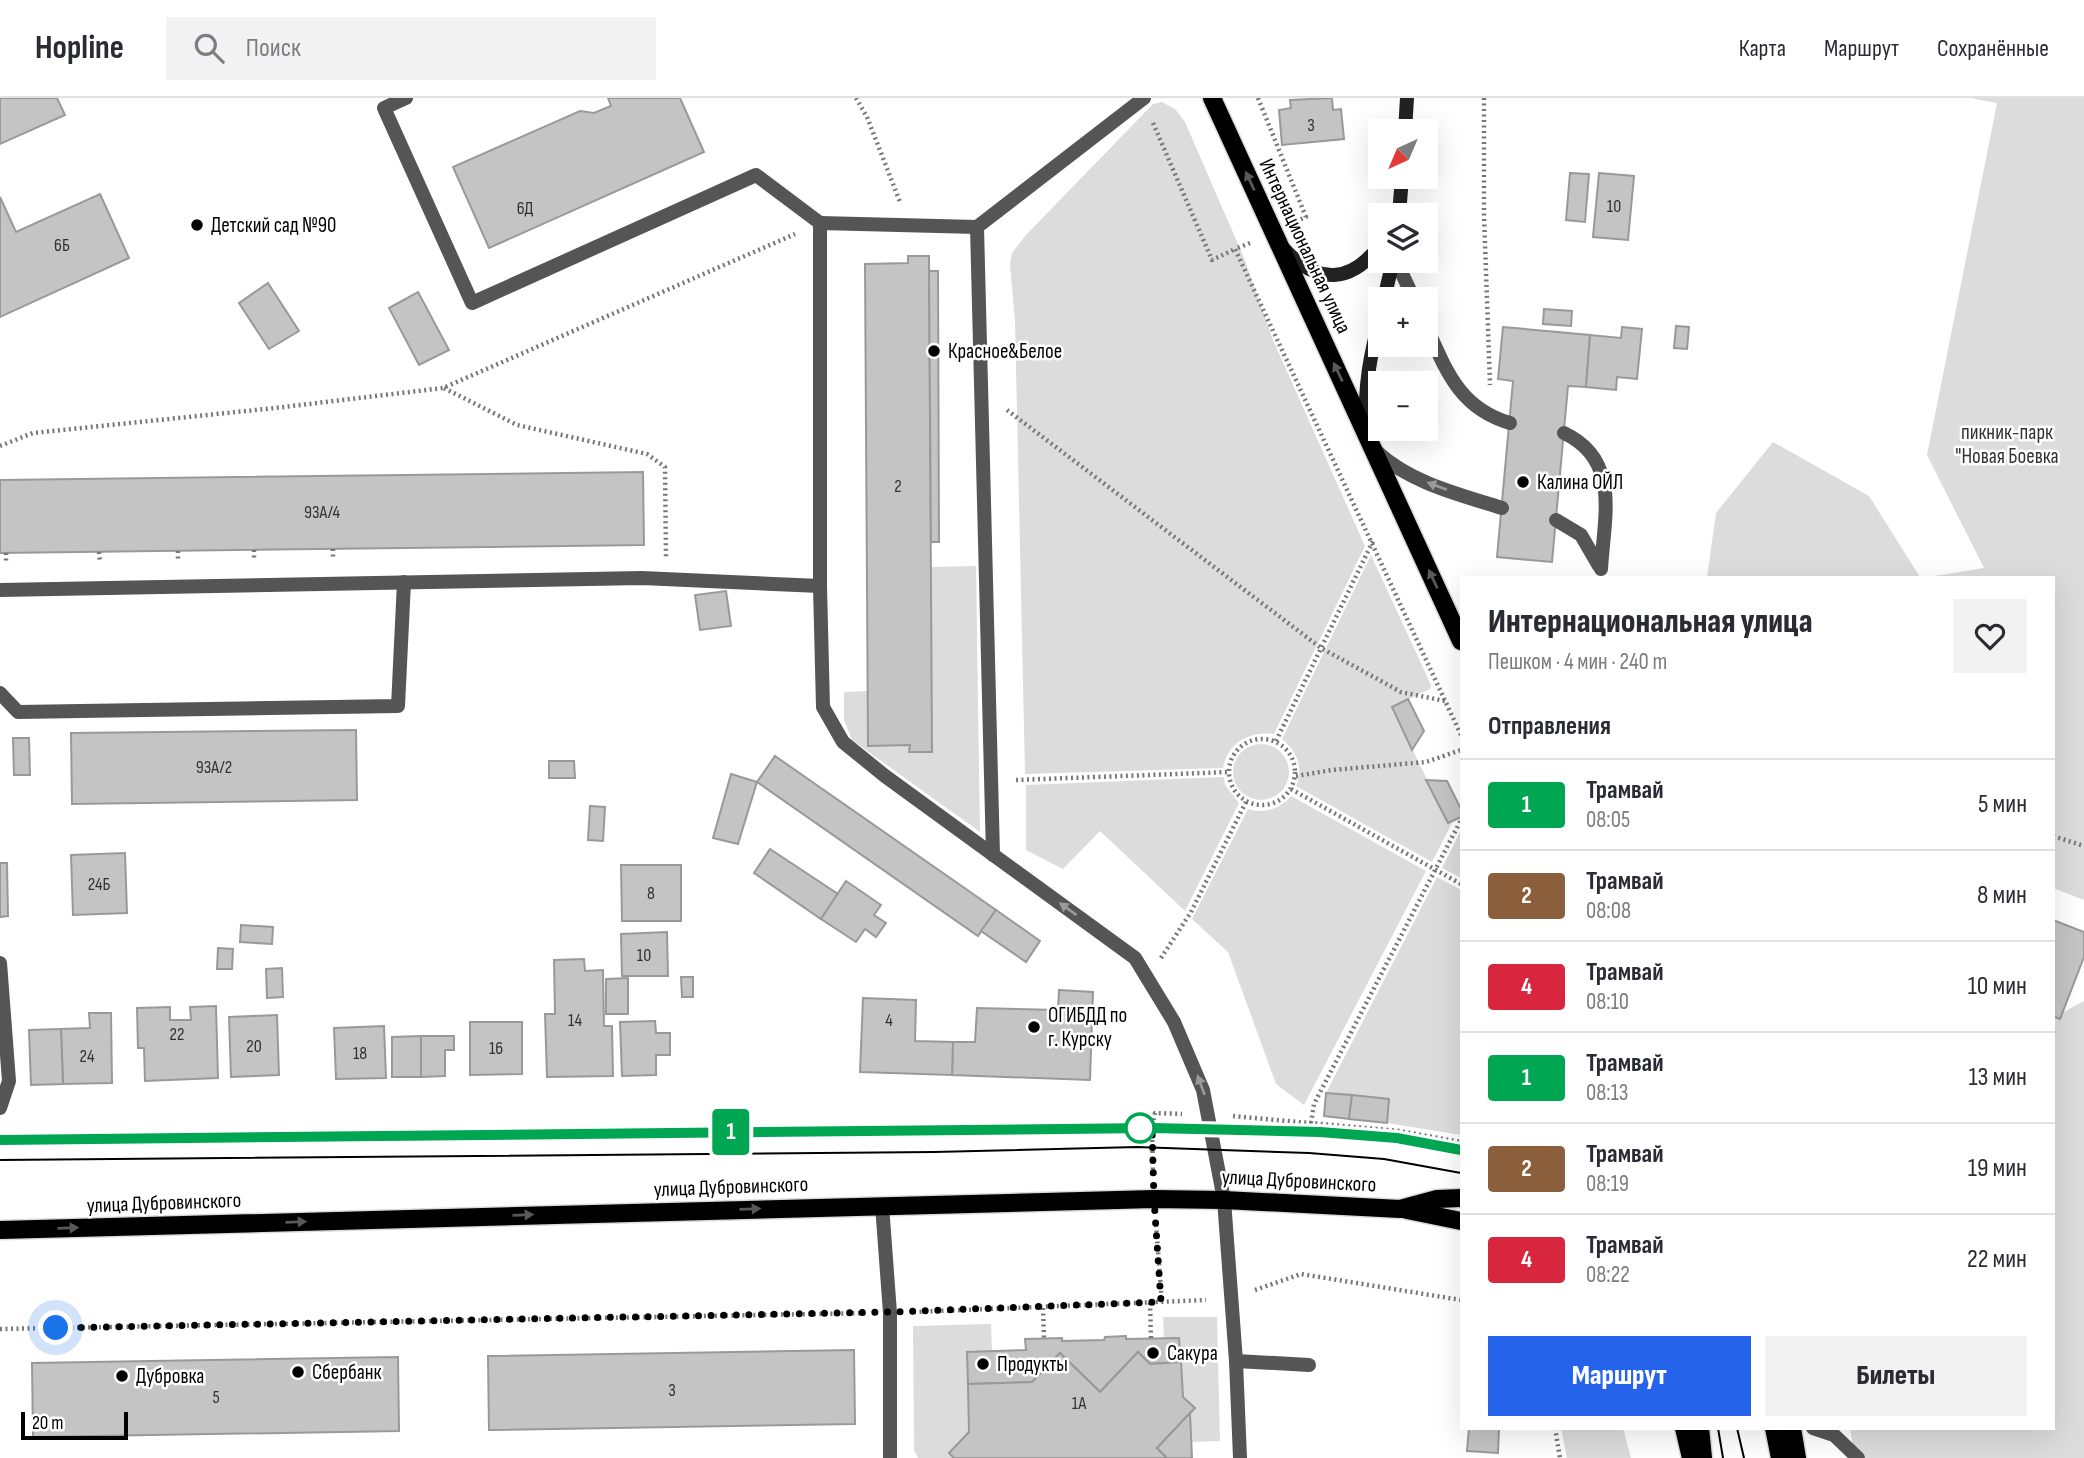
<!DOCTYPE html>
<html lang="ru">
<head>
<meta charset="utf-8">
<style>
  body { margin:0; font-family:"Sofia Sans Condensed",sans-serif; background:#f2f2f3; color:#2b2b33; height:100vh; display:flex; flex-direction:column; font-size:26px; white-space:nowrap }
  * { box-sizing:border-box; margin:0 }
  p { font-size:23px; color:#7c7c81 }
  .icon { flex:none; width:38px; height:38px; fill:none; stroke:currentColor; stroke-width:2; stroke-linecap:round; stroke-linejoin:round }
  .map { position:relative; flex:1; overflow:hidden }
  .panel { position:absolute; left:1460px; top:478px; width:595px; height:854px; display:flex; flex-direction:column; background:#fff; border-radius:0px; box-shadow:0 7px 28px #0002 }
  .panel>* { flex:none }
  .badge { padding:0 14px; border-radius:5px; font-size:24px; line-height:46px }
  .needle { width:46px; rotate:224deg }
  .controls { position:absolute; left:1368px; top:21px; display:grid; gap:14px }
  .controls a { display:grid; place-items:center; width:70px; height:70px; border-radius:0px; background:#fff; box-shadow:0 7px 28px #0002; font-size:35px }
  .scale { position:absolute; left:21px; bottom:18px; width:107px; box-sizing:border-box; padding-left:7px; border:4px solid #000; border-top:0; font-size:19px; line-height:24px; white-space:nowrap; color:#000; -webkit-text-stroke:5px #fff; paint-order:stroke }
  .you { position:absolute; width:35px; height:35px; margin:-18px; border:5px solid #fff; border-radius:50%; background:#1a73e8; box-shadow:0 0 0 10px #1a73e833 }
  .map>.badge { position:absolute; translate:-50% -50%; box-shadow:0 0 0 4px #fff }
  h2 { padding:0 28px; font-size:26px; line-height:63px }
  .round { display:grid; place-items:center; flex:none; width:74px; height:74px; border-radius:0px; background:#f2f2f3 }
  .summary { display:flex; align-items:center; justify-content:space-between; height:119px; padding:0 28px }
  h1 { font-size:33px; font-weight:800; line-height:52px }
  .action { display:flex; gap:14px; margin-top:auto; padding:14px 28px }
  .action a { flex:1; height:80px; border-radius:0px; background:#2563eb; color:#fff; font-size:28px; font-weight:800; line-height:80px; text-align:center }
  .action a+a { background:#f2f2f3; color:#2b2b33 }
  ul { padding:0; list-style:none }
  li { display:flex; align-items:center; gap:21px; height:91px; padding:0 28px; border-top:2px solid #e1e1e2 }
  li div { flex:1 }
  li b { display:block; font-size:26px }
  li em { font-style:normal }
  li .badge { min-width:77px; font-weight:700; text-align:center }
  header { display:flex; align-items:center; gap:42px; box-sizing:border-box; height:98px; padding:0 35px; background:#fff; border-bottom:2px solid #e1e1e2 }
  header strong { font-size:33px }
  nav { display:flex; gap:38px; margin-inline-start:auto; font-size:24px }
  .search { width:490px; height:63px; background:#f2f2f3; display:flex; align-items:center; gap:18px; box-sizing:border-box; padding:0 24px; border-radius:0px; color:#7c7c81; font-size:26px }
  .map>svg:first-child { display:block }
  .green { fill:#dcdcdc }
  .building { fill:#c4c4c4; stroke:#999; stroke-width:2 }
  .lines { fill:none; stroke-linecap:round; stroke-linejoin:round }
  .primary-casing { stroke:#dbdbdb; stroke-width:21 }
  .path { stroke:#777; stroke-width:4.5; stroke-dasharray:2 3.5; stroke-linecap:butt }
  .lane { stroke:#555; stroke-width:14 }
  .street { stroke:#555; stroke-width:14 }
  .secondary { stroke:#222; stroke-width:14 }
  .primary { stroke:#000; stroke-width:18 }
  .tram { stroke:#000; stroke-width:2 }
  .oneway { fill:#595959 }
  .oneway2 { fill:#999 }
  .line-casing { stroke:#fff; stroke-width:16 }
  .line { stroke:#00a651; stroke-width:10 }
  .walk { stroke:#000; stroke-width:7; stroke-dasharray:0 12.6 }
  .poi-dot { fill:#000; stroke:#fff; stroke-width:2.5 }
  .stop-dot { fill:#fff; stroke:#00a651; stroke-width:3.5 }
  .labels { text-anchor:middle; dominant-baseline:central; stroke-width:5; stroke-linejoin:round; paint-order:stroke }
  .number-label { font-size:18px; fill:#313131 }
  .poi-label { font-size:21px; fill:#000; stroke:#fff; text-anchor:start }
  .street-label { font-size:21px; fill:#000; stroke:#fff }
  .park-label { font-size:21px; fill:#333; stroke:#fff }
</style>
</head>
<body>
<header>
<strong>Hopline</strong>
<div class="search"><svg class="icon" aria-label="search" viewBox="0 0 24 24"><circle cx="10" cy="10" r="6"/><path d="M15 15l6 6"/></svg>Поиск</div>
<nav><a>Карта</a><a>Маршрут</a><a>Сохранённые</a></nav>
</header>
<div class="map">
<svg width="2084" height="1360" viewBox="0 0 2084 1360">
  <rect width="100%" height="100%" fill="#fff"/>
  <!-- green -->
  <g class="green">
    <polygon points="1971,0 2084,0 2084,802 2053,790 2053,480 1928,479 1984,470 1927,357 1997,5"/>
    <path d="M1162,4L1175,11L1185,24L1244,160L1273,242L1365,448L1274,636C1250,633 1228,644 1223,670L1025,676L1015,224L1010,166L1012,155L1025,138L1153,6Z"/>
    <polygon points="1773,344 1869,398 1920,479 1707,479 1716,415"/>
    <path d="M1371,457L1431,587L1430,591L1392,609L1448,725L1453,723L1432,764L1296,688C1304,669 1297,654 1282,641Z"/>
    <polygon points="976,468 980,734 852,642 844,622 844,594 867,593 868,648 910,647 910,654 932,654 931,469"/>
    <circle cx="1261" cy="674" r="28"/>
    <polygon points="1224,679 1225,687 1239,705 1185,813 1100,733 1063,771 1026,752 1026,687"/>
    <path d="M1291,698L1426,773L1304,1007L1276,986L1228,854L1192,821L1248,711C1264,716 1280,711 1291,698Z"/>
    <polygon points="1461,732 1461,780 1442,770"/>
    <polygon points="1437,779 1461,792 1461,1037 1387,1025 1389,1001 1326,995"/>
    <polygon points="2084,903 2084,1360 1855,1360 1850,1330 2053,1330 2053,920"/>
    <polygon points="1163,1219 1217,1219 1220,1343 1191,1344 1190,1315 1195,1310 1183,1299 1179,1240 1164,1240"/>
    <polygon points="991,1226 992,1253 967,1254 969,1334 949,1355 954,1360 918,1360 914,1352 913,1228"/>
    <polygon points="1561,1330 1623,1330 1631,1360 1567,1360"/>
  </g>
  <!-- building -->
  <g class="building">
    <polygon points="0,0 57,0 65,17 0,46"/>
    <polygon points="608,0 680,0 704,54 489,150 453,69 580,13 594,15 611,8"/>
    <polygon points="1332,0 1333,12 1341,11 1344,41 1282,47 1279,12 1291,10 1290,2"/>
    <polygon points="1570,75 1589,76 1585,124 1566,122"/>
    <polygon points="1599,75 1634,78 1628,142 1593,139"/>
    <polygon points="100,96 129,160 0,219 0,99 16,134"/>
    <polygon points="908,158 929,158 932,654 909,654 910,647 868,648 865,166 908,165"/>
    <polygon points="929,173 938,173 939,444 931,444"/>
    <polygon points="268,185 299,233 269,251 239,205"/>
    <polygon points="418,194 449,252 419,267 389,210"/>
    <polygon points="1544,211 1572,213 1571,228 1543,226"/>
    <polygon points="1676,228 1689,229 1687,251 1674,250"/>
    <polygon points="1503,229 1590,237 1586,289 1568,288 1552,464 1497,459 1513,283 1498,281"/>
    <polygon points="1622,229 1642,231 1637,281 1617,279 1616,292 1586,289 1590,237 1621,240"/>
    <polygon points="643,374 644,447 0,455 0,382"/>
    <polygon points="726,493 731,528 700,532 695,497"/>
    <polygon points="1408,601 1424,633 1412,652 1392,609"/>
    <polygon points="356,632 357,702 72,706 71,635"/>
    <polygon points="13,640 29,640 30,677 14,677"/>
    <polygon points="775,658 996,812 978,838 757,684"/>
    <polygon points="549,663 574,663 575,680 549,680"/>
    <polygon points="731,676 757,684 738,746 713,740"/>
    <polygon points="1426,682 1447,683 1461,711 1461,719 1448,725"/>
    <polygon points="590,708 605,709 603,743 588,742"/>
    <polygon points="770,751 838,796 821,821 754,775"/>
    <polygon points="125,755 127,815 73,817 71,757"/>
    <polygon points="0,765 7,765 8,818 0,819"/>
    <polygon points="621,767 681,767 681,823 622,823"/>
    <polygon points="846,783 881,807 874,817 886,825 876,839 865,831 856,844 821,821"/>
    <polygon points="996,812 1040,843 1026,864 981,833"/>
    <polygon points="2053,822 2084,834 2084,859 2060,921 2053,918"/>
    <polygon points="241,827 273,829 272,846 240,844"/>
    <polygon points="667,834 668,878 622,878 621,836"/>
    <polygon points="218,850 233,851 232,871 217,871"/>
    <polygon points="584,861 585,873 603,872 604,928 612,928 613,978 547,979 545,916 555,916 554,862"/>
    <polygon points="282,870 283,899 267,900 266,871"/>
    <polygon points="681,879 693,879 693,899 682,899"/>
    <polygon points="628,880 628,916 606,916 606,881"/>
    <polygon points="1059,892 1093,894 1090,982 952,977 953,944 975,944 977,910 1058,912"/>
    <polygon points="863,900 916,902 915,943 953,944 952,977 860,974"/>
    <polygon points="216,908 218,980 145,983 144,950 138,950 137,910 170,909 170,922 191,922 190,909"/>
    <polygon points="89,915 111,915 112,985 63,986 61,931 90,930"/>
    <polygon points="277,917 279,977 231,979 229,919"/>
    <polygon points="655,923 656,935 670,935 670,957 656,957 656,977 622,978 620,924"/>
    <polygon points="470,924 522,924 522,976 470,977"/>
    <polygon points="384,928 386,980 336,981 334,930"/>
    <polygon points="61,931 63,986 31,987 29,932"/>
    <polygon points="421,938 421,979 392,979 392,939"/>
    <polygon points="421,938 454,938 454,952 445,952 445,978 421,979"/>
    <polygon points="1326,995 1352,997 1349,1021 1324,1018"/>
    <polygon points="1352,997 1389,1001 1387,1025 1349,1021"/>
    <polygon points="1126,1238 1126,1241 1179,1240 1181,1264 1150,1266 1138,1254 1100,1294 1060,1255 1032,1284 968,1286 967,1254 1026,1252 1025,1241 1062,1240 1062,1243 1104,1242 1105,1239"/>
    <polygon points="854,1252 855,1326 489,1332 488,1258"/>
    <polygon points="1138,1254 1150,1266 1181,1264 1183,1299 1195,1310 1157,1350 1167,1360 954,1360 949,1355 969,1334 968,1286 1032,1284 1060,1255 1100,1294"/>
    <polygon points="398,1259 399,1333 33,1339 32,1265"/>
    <polygon points="1190,1315 1192,1360 1167,1360 1157,1350"/>
    <polygon points="1469,1330 1499,1331 1498,1355 1467,1353"/>
  </g>
  <g class="lines">
    <!-- primary casing -->
    <g class="primary-casing">
      <g id="primary">
        <polyline points="1212,0 1461,543"/>
        <polyline points="1407,1112 1461,1123"/>
        <polyline points="0,1132 1154,1101 1224,1102 1400,1111 1437,1101 1461,1100"/>
        <polyline points="1684,1330 1691,1360"/>
        <polyline points="1700,1330 1703,1360"/>
        <polyline points="1774,1330 1780,1360"/>
        <polyline points="1792,1330 1797,1360"/>
      </g>
    </g>
    <!-- path -->
    <g class="path">
      <polyline points="856,0 867,19 900,104"/>
      <polyline points="1258,0 1306,119 1297,123"/>
      <polyline points="1484,0 1484,117 1490,287"/>
      <polyline points="1153,25 1212,162 1235,151"/>
      <polyline points="1250,145 1235,151 1461,637"/>
      <polyline points="444,290 517,327 647,356 665,369 666,459"/>
      <polyline points="1007,312 1321,550 1401,594 1445,603"/>
      <polyline points="0,348 33,335 275,310 443,290 795,136"/>
      <polyline points="333,451 333,461"/>
      <polyline points="254,452 254,462"/>
      <polyline points="178,453 178,463"/>
      <polyline points="99,454 100,465"/>
      <polyline points="6,455 6,466"/>
      <circle cx="1262" cy="674" r="33"/>
      <polyline points="1276,643 1373,443"/>
      <polyline points="1296,678 1332,672 1426,664 1461,652"/>
      <polyline points="1016,682 1229,674"/>
      <polyline points="1291,691 1461,786"/>
      <polyline points="2053,738 2084,748"/>
      <polyline points="1161,860 1191,814 1246,704"/>
      <polyline points="1233,1018 1399,1033 1461,1044"/>
      <polyline points="1311,1025 1314,1006 1461,722"/>
      <polyline points="1153,1077 1152,1030 1155,1015 1182,1016"/>
      <polyline points="1156,1127 1162,1204"/>
      <polyline points="1255,1192 1301,1176 1461,1202"/>
      <polyline points="1150,1205 1151,1240"/>
      <polyline points="1043,1210 1044,1240"/>
      <polyline points="914,1214 1206,1202"/>
      <polyline points="0,1231 867,1215"/>
      <polyline points="1555,1330 1560,1360"/>
    </g>
    <!-- lane -->
    <g class="lane">
      <polyline points="406,0 384,10 472,205 756,77 820,125"/>
      <polyline points="977,129 820,125 820,488 823,609 843,644 885,678 1135,860 1174,924 1203,992 1224,1102"/>
      <polyline points="1396,163 1414,201"/>
      <path d="M1426,228C1446,272 1459,310 1510,325"/>
      <path d="M1564,335C1621,362 1604,419 1601,471"/>
      <path d="M1377,354C1411,385 1458,396 1502,410"/>
      <polyline points="1556,422 1581,437 1599,468"/>
      <polyline points="0,492 642,480 820,488"/>
      <polyline points="0,595 18,614 398,608 404,484"/>
      <polyline points="993,757 977,129 1144,0"/>
      <polyline points="0,865 9,983 0,1010"/>
      <polyline points="882,1107 890,1215 890,1360"/>
      <polyline points="1236,1263 1309,1267"/>
      <polyline points="1813,1330 1834,1337 1858,1360"/>
    </g>
    <!-- street -->
    <polyline class="street" points="1224,1102 1236,1263 1240,1360"/>
    <!-- secondary -->
    <g class="secondary">
      <polyline points="1405,33 1407,0"/>
      <polyline points="1399,117 1402,79"/>
      <path d="M1284,151C1318,187 1351,186 1381,146"/>
      <polyline points="1384,201 1393,163"/>
      <path d="M1367,329C1363,291 1371,254 1381,216"/>
    </g>
    <!-- primary -->
    <use href="#primary" class="primary"/>
    <!-- tram -->
    <g class="tram">
      <polyline points="0,1042 1152,1030 1320,1034 1397,1040 1461,1052"/>
      <polyline points="0,1062 934,1054 1137,1049 1309,1055 1384,1061 1461,1075"/>
      <polyline points="1718,1330 1723,1360"/>
      <polyline points="1737,1330 1744,1360"/>
    </g>
  </g>
  <!-- one-way arrows -->
  <defs><path id="oneway-solid" d="M-6-.8H1V-3.2L6.5 0L1 3.2V.8H-6Z" transform="scale(1.75)"/></defs>
  <g class="oneway">
    <use href="#oneway-solid" transform="translate(1250 83) rotate(-115)"/>
    <use href="#oneway-solid" transform="translate(1338 274) rotate(-115)"/>
    <use href="#oneway-solid" transform="translate(1433 481) rotate(-115)"/>
    <use href="#oneway-solid" transform="translate(750 1111) rotate(-2)"/>
    <use href="#oneway-solid" transform="translate(523 1117) rotate(-2)"/>
    <use href="#oneway-solid" transform="translate(296 1124) rotate(-2)"/>
    <use href="#oneway-solid" transform="translate(68 1130) rotate(-2)"/>
  </g>
  <g class="oneway2">
    <use href="#oneway-solid" transform="translate(1437 388) rotate(-159)"/>
    <use href="#oneway-solid" transform="translate(1068 811) rotate(-144)"/>
    <use href="#oneway-solid" transform="translate(1201 987) rotate(-110)"/>
  </g>
  <g class="lines">
    <!-- line casing -->
    <g class="line-casing">
      <polyline id="line" points="0,1042 1152,1030 1320,1034 1397,1040 1461,1052"/>
    </g>
    <!-- line -->
    <use href="#line" class="line"/>
    <!-- walk -->
    <polyline class="walk" points="56,1230 890,1214 1161,1204 1154,1101 1152,1030 1140,1030"/>
  </g>
  <!-- markers -->
  <g class="poi-dot">
    <circle cx="197" cy="127" r="7"/>
    <circle cx="934" cy="253" r="7"/>
    <circle cx="1523" cy="384" r="7"/>
    <circle cx="1034" cy="929" r="7"/>
    <circle cx="1153" cy="1255" r="7"/>
    <circle cx="983" cy="1266" r="7"/>
    <circle cx="298" cy="1274" r="7"/>
    <circle cx="122" cy="1278" r="7"/>
  </g>
  <circle class="stop-dot" cx="1140" cy="1030" r="14"/>
  <g class="labels">
    <!-- number labels -->
    <g class="number-label">
      <text x="1311" y="27">3</text>
      <text x="1614" y="108">10</text>
      <text x="525" y="110">6Д</text>
      <text x="62" y="147">6Б</text>
      <text x="898" y="388">2</text>
      <text x="322" y="414">93А/4</text>
      <text x="214" y="669">93А/2</text>
      <text x="99" y="786">24Б</text>
      <text x="651" y="795">8</text>
      <text x="644" y="857">10</text>
      <text x="575" y="922">14</text>
      <text x="889" y="922">4</text>
      <text x="177" y="936">22</text>
      <text x="254" y="948">20</text>
      <text x="496" y="950">16</text>
      <text x="360" y="955">18</text>
      <text x="87" y="958">24</text>
      <text x="672" y="1292">3</text>
      <text x="216" y="1299">5</text>
      <text x="1079" y="1305">1А</text>
    </g>
    <!-- poi labels -->
    <g class="poi-label">
      <text x="211" y="127">Детский сад №90</text>
      <text x="948" y="253">Красное&amp;Белое</text>
      <text x="1537" y="384">Калина ОЙЛ</text>
      <text x="1048" y="917">ОГИБДД по<tspan x="1048" dy="24">г. Курску</tspan></text>
      <text x="1167" y="1255">Сакура</text>
      <text x="997" y="1266">Продукты</text>
      <text x="312" y="1274">Сбербанк</text>
      <text x="136" y="1278">Дубровка</text>
    </g>
    <!-- street labels -->
    <g class="street-label">
      <text transform="translate(1305 148) rotate(65)">Интернациональная улица</text>
      <text transform="translate(1299 1083) rotate(3)">улица Дубровинского</text>
      <text transform="translate(731 1089) rotate(-2)">улица Дубровинского</text>
      <text transform="translate(164 1105) rotate(-2)">улица Дубровинского</text>
    </g>
    <!-- park labels -->
    <g class="park-label">
      <text x="2007" y="334">пикник-парк<tspan x="2007" dy="24">"Новая Боевка</tspan></text>
    </g>
  </g>
</svg>
<div class="controls">
<a><svg class="needle" viewBox="-14 -14 28 28"><path d="M0-13l5 13h-10z" fill="#e53935"/><path d="M0 13l5-13h-10z" fill="#7c7c81"/></svg></a>
<a><svg class="icon" aria-label="layers" viewBox="0 0 24 24"><path d="M12 4l9 5-9 5-9-5zM3 14l9 5 9-5"/></svg></a>
<a>+</a>
<a>−</a>
</div>
<div class="scale">20 m</div>
<div class="you" style="left:56px;top:1230px"></div>
<b class="badge" style="left:731px;top:1034px;background:#00a651;color:#fff">1</b>
<section class="panel">
<div class="summary"><div><h1>Интернациональная улица</h1><p>Пешком · 4 мин · 240 m</p></div><a class="round"><svg class="icon" aria-label="heart" viewBox="0 0 24 24"><path d="M12 20l-8-8c-3-5 5-10 8-4 3-6 11-1 8 4z"/></svg></a></div>
<h2>Отправления</h2>
<ul>
<li><span class="badge" style="background:#00a651;color:#fff">1</span><div><b>Трамвай</b><p>08:05</p></div><em>5 мин</em></li>
<li><span class="badge" style="background:#8b5e3c;color:#fff">2</span><div><b>Трамвай</b><p>08:08</p></div><em>8 мин</em></li>
<li><span class="badge" style="background:#d7263d;color:#fff">4</span><div><b>Трамвай</b><p>08:10</p></div><em>10 мин</em></li>
<li><span class="badge" style="background:#00a651;color:#fff">1</span><div><b>Трамвай</b><p>08:13</p></div><em>13 мин</em></li>
<li><span class="badge" style="background:#8b5e3c;color:#fff">2</span><div><b>Трамвай</b><p>08:19</p></div><em>19 мин</em></li>
<li><span class="badge" style="background:#d7263d;color:#fff">4</span><div><b>Трамвай</b><p>08:22</p></div><em>22 мин</em></li>
</ul>
<div class="action"><a>Маршрут</a><a>Билеты</a></div>
</section>
</div>
</body>
</html>
